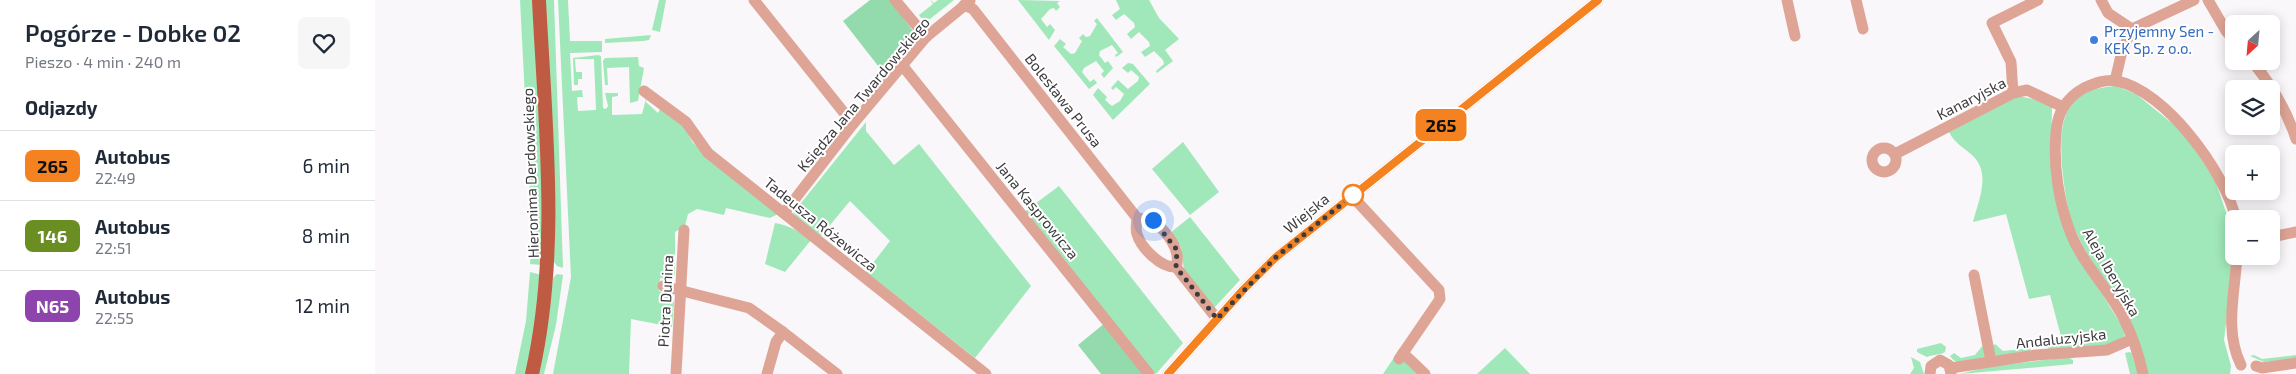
<!DOCTYPE html>
<html lang="pl">
<head>
<meta charset="utf-8">
<style>
  body { margin:0; font-family:"Exo 2",sans-serif; background:#f6f6f7; color:#1f2937; height:100vh; display:flex; flex-direction:column; font-size:19px; white-space:nowrap }
  * { box-sizing:border-box; margin:0 }
  p { font-size:16px; color:#747a83 }
  .icon { flex:none; width:28px; height:28px; fill:none; stroke:currentColor; stroke-width:2; stroke-linecap:round; stroke-linejoin:round }
  .map { position:relative; flex:1; overflow:hidden }
  .details { display:flex; flex-direction:column; background:#fff; width:375px }
  .details>* { flex:none }
  .badge { padding:0 10px; border-radius:8px; font-size:18px; line-height:32px }
  .needle { width:32px; rotate:206deg }
  .buttons { position:absolute; left:1850px; top:15px; display:grid; gap:10px }
  .buttons a { display:grid; place-items:center; width:55px; height:55px; border-radius:8px; background:#fff; box-shadow:0 2px 12px #0003; font-size:25px }
  .you { position:absolute; width:25px; height:25px; margin:-12px; border:4px solid #fff; border-radius:50%; background:#1a73e8; box-shadow:0 0 0 8px #1a73e833 }
  .map>.badge { position:absolute; translate:-50% -50%; box-shadow:0 0 0 2px #fff }
  h2 { padding:0 25px; font-size:19px; line-height:45px }
  .round { display:grid; place-items:center; flex:none; width:52px; height:52px; border-radius:8px; background:#f6f6f7 }
  .head { display:flex; align-items:center; justify-content:space-between; height:85px; padding:0 25px }
  h1 { font-size:24px; font-weight:600; line-height:38px }
  ul { padding:0; list-style:none }
  li { display:flex; align-items:center; gap:15px; height:70px; padding:0 25px; border-top:1px solid #e0e1e3 }
  li div { flex:1 }
  li b { display:block; font-size:19px }
  li em { font-style:normal }
  li .badge { min-width:55px; font-weight:700; text-align:center }
  main { display:flex; flex:1; min-height:0 }
  .map>svg:first-child { display:block }
  .green { fill:#a0e8b9 }
  .forest { fill:#93dbac }
  .lines { fill:none; stroke-linecap:round; stroke-linejoin:round }
  .minor { stroke:#dea596; stroke-width:11 }
  .major { stroke:#bf5b42; stroke-width:14 }
  .line-casing { stroke:#fff; stroke-width:11 }
  .line { stroke:#f58220; stroke-width:8 }
  .walk { stroke:#3d3b3d; stroke-width:5; stroke-dasharray:0 9 }
  .shop-dot { fill:#3f7fe0; stroke:#fff; stroke-width:2 }
  .stop-dot { fill:#fff; stroke:#f58220; stroke-width:2.5 }
  .labels { text-anchor:middle; dominant-baseline:central; stroke-width:4; stroke-linejoin:round; paint-order:stroke }
  .shop-label { font-size:15px; fill:#366cbe; stroke:#fff; text-anchor:start }
  .street-label { font-size:15px; fill:#3d3b3d; stroke:#fff }
</style>
</head>
<body>
<main>
<section class="details">
<div class="head"><div><h1>Pogórze - Dobke 02</h1><p>Pieszo · 4 min · 240 m</p></div><a class="round"><svg class="icon" aria-label="heart" viewBox="0 0 24 24"><path d="M12 20l-8-8c-3-5 5-10 8-4 3-6 11-1 8 4z"/></svg></a></div>
<h2>Odjazdy</h2>
<ul>
<li><span class="badge" style="background:#f58220;color:#111">265</span><div><b>Autobus</b><p>22:49</p></div><em>6 min</em></li>
<li><span class="badge" style="background:#6b8e23;color:#fff">146</span><div><b>Autobus</b><p>22:51</p></div><em>8 min</em></li>
<li><span class="badge" style="background:#8e44ad;color:#fff">N65</span><div><b>Autobus</b><p>22:55</p></div><em>12 min</em></li>
</ul>
</section>
<div class="map">
<svg width="1921" height="374" viewBox="0 0 1921 374">
  <rect width="100%" height="100%" fill="#faf7fa"/>
  <!-- green -->
  <g class="green">
    <polygon points="145,0 161,0 170,179 167,265 155,264 157,235"/>
    <polygon points="170,0 179,0 188,268 182,266 179,262 180,198"/>
    <polygon points="183,0 193,0 195,41 227,41 227,52 195,53 197,91 207,90 208,97 202,97 203,111 221,110 219,59 200,59 201,72 207,72 207,79 203,79 203,85 199,85 198,58 223,55 226,56 228,108 231,109 233,106 230,93 243,93 243,96 237,97 237,115 267,114 272,95 271,102 283,113 285,109 307,123 318,143 392,202 403,214 395,218 351,208 349,215 322,209 313,214 310,226 300,232 300,275 291,279 285,278 284,291 292,294 299,302 297,327 256,319 254,374 178,374 196,277"/>
    <polygon points="284,0 291,0 285,32 277,30"/>
    <polygon points="555,0 559,3 563,0 579,0 555,19 546,18 544,15 558,4"/>
    <polygon points="643,0 685,1 682,3 685,7 681,11 679,8 675,9 666,19 672,27 675,24 680,30 674,40"/>
    <polygon points="741,0 774,0 784,18 804,39 790,50 798,61 782,73 781,71 789,64 788,60 779,51 770,57 766,52 775,46 774,42 764,32 756,39 752,34 760,27 759,23 749,14 741,20 737,15 745,9"/>
    <polygon points="722,18 748,52 741,57 740,55 743,53 737,45 725,51 724,55 730,63 733,61 738,68 729,78 726,74 729,71 721,61 709,68 707,72 715,82 719,79 722,83 714,89 679,46 685,39 691,44 688,47 696,54 700,53 707,41 704,38 708,34 711,37 715,36 722,24 719,21"/>
    <polygon points="276,35 274,40 268,41 230,43 230,39"/>
    <polygon points="263,57 264,66 269,68 263,101 255,103 254,67 232,68 233,85 230,85 228,61 230,58"/>
    <polygon points="753,63 758,64 775,84 738,120 718,95 723,88 732,97 730,100 737,106 745,101 749,94 741,87 738,90 736,88 743,80 753,89 763,81 764,77 756,70 753,73 747,68"/>
    <path d="M1741,86L1761,94L1809,133L1840,180L1856,227L1858,263L1849,340L1856,366L1855,374H1773C1767,351 1761,331 1749,310C1732,282 1708,253 1697,222C1691,203 1689,185 1687,166C1684,121 1688,89 1741,86Z"/>
    <path d="M1643,96L1663,100L1677,107L1676,154L1711,268L1747,326L1750,335C1739,351 1693,349 1674,351L1673,346L1688,344L1675,295L1654,299L1631,214L1598,222C1603,202 1616,175 1599,157C1590,148 1580,144 1574,132Z"/>
    <polygon points="491,122 491,131 519,165 544,144 656,286 600,358 491,272 515,241 475,201 446,236 423,219 418,213"/>
    <polygon points="808,142 844,192 815,215 777,169"/>
    <polygon points="684,186 808,343 781,374 776,371 649,212"/>
    <polygon points="815,217 865,280 839,308 809,270 806,247 795,233"/>
    <path d="M400,223C414,225 425,232 436,240L410,272L390,264Z"/>
    <polygon points="155,272 167,275 153,374 140,374 151,321"/>
    <polygon points="182,274 188,275 181,325 169,374 162,374 174,316 178,278"/>
    <path d="M1566,343L1571,347L1570,352C1565,355 1559,354 1552,357L1542,352V349Z"/>
    <path d="M1609,344L1611,356L1608,359C1596,362 1583,368 1575,356L1579,353L1586,358L1600,355Z"/>
    <polygon points="1620,344 1628,351 1656,348 1655,351 1622,356 1619,355 1617,346"/>
    <polygon points="1130,348 1155,374 1102,374"/>
    <polygon points="1754,352 1757,353 1763,374 1755,374 1750,353"/>
    <polygon points="1022,353 1045,374 1008,374"/>
    <polygon points="1879,355 1887,359 1921,355 1921,358 1889,362 1875,356"/>
    <polygon points="1536,357 1545,362 1549,374 1535,374 1539,368"/>
    <polygon points="1693,357 1698,360 1698,364 1585,374 1612,367"/>
  </g>
  <!-- forest -->
  <g class="forest">
    <polygon points="495,0 515,0 538,31 539,44 511,76 468,21"/>
    <polygon points="730,323 769,374 726,374 703,345"/>
  </g>
  <g class="lines">
    <!-- minor -->
    <g class="minor">
      <polyline points="379,0 478,124"/>
      <polyline points="520,0 551,37"/>
      <polyline points="1412,0 1420,36"/>
      <polyline points="1481,0 1488,29"/>
      <polyline points="1726,0 1733,13 1757,29"/>
      <polyline points="1833,0 1851,31 1859,40"/>
      <path d="M589,5L598,9L762,218L778,220C791,232 807,249 801,267L842,319"/>
      <path d="M1877,61C1895,83 1912,111 1921,139"/>
      <polyline points="527,65 774,374"/>
      <polyline points="1740,81 1747,51 1757,29 1819,0"/>
      <polyline points="269,91 311,122 333,153 611,374"/>
      <polyline points="1638,93 1636,62 1617,23 1663,0"/>
      <circle cx="1509" cy="160" r="12"/>
      <polyline points="1520,154 1638,93 1652,90 1688,107"/>
      <polyline points="977,196 1064,290 1065,299 1024,359"/>
      <polyline points="409,213 478,124 551,37 595,1"/>
      <path d="M762,218C762,223 760,229 762,234C766,248 786,268 801,267"/>
      <polyline points="1896,237 1921,232"/>
      <path d="M1862,256C1860,292 1849,331 1866,365"/>
      <polyline points="1599,275 1616,361"/>
      <polyline points="288,286 374,308 408,332 462,374"/>
      <polyline points="1028,353 1050,374"/>
      <polyline points="1881,366 1887,368 1921,363"/>
      <polyline points="1576,368 1661,355 1732,350 1757,339"/>
      <polyline points="301,374 309,230"/>
      <polyline points="392,374 401,342 408,332"/>
      <polyline points="793,374 868,290 900,258 1223,0"/>
      <polyline points="1555,374 1556,366 1565,360 1574,365 1576,374"/>
      <path d="M1768,374C1764,355 1757,335 1748,317C1733,288 1708,264 1696,234C1684,204 1678,166 1681,133C1682,113 1691,98 1709,88C1720,83 1730,79 1742,81C1791,91 1850,172 1861,219"/>
    </g>
    <!-- major -->
    <path class="major" d="M157,374C185,251 170,125 164,0"/>
  </g>
  <g class="lines">
    <!-- line casing -->
    <g class="line-casing">
      <polyline id="line" points="793,374 868,290 900,258 1223,0"/>
    </g>
    <!-- line -->
    <use href="#line" class="line"/>
    <!-- walk -->
    <polyline class="walk" points="778,220 802,250 801,267 842,319 900,258 978,195"/>
  </g>
  <!-- markers -->
  <circle class="shop-dot" cx="1719" cy="40" r="5"/>
  <circle class="stop-dot" cx="978" cy="195" r="10"/>
  <g class="labels">
    <!-- shop labels -->
    <g class="shop-label">
      <text x="1729" y="31">Przyjemny Sen -<tspan x="1729" dy="17">KEK Sp. z o.o.</tspan></text>
    </g>
    <!-- street labels -->
    <g class="street-label">
      <text transform="translate(488 94) rotate(-50)">Księdza Jana Twardowskiego</text>
      <text transform="translate(1596 98) rotate(-27)">Kanaryjska</text>
      <text transform="translate(689 100) rotate(52)">Bolesława Prusa</text>
      <text transform="translate(155 173) rotate(-92)">Hieronima Derdowskiego</text>
      <text transform="translate(663 210) rotate(51)">Jana Kasprowicza</text>
      <text transform="translate(931 213) rotate(-39)">Wiejska</text>
      <text transform="translate(446 224) rotate(39)">Tadeusza Różewicza</text>
      <text transform="translate(1737 272) rotate(60)">Aleja Iberyjska</text>
      <text transform="translate(290 301) rotate(-87)">Piotra Dunina</text>
      <text transform="translate(1686 338) rotate(-6)">Andaluzyjska</text>
    </g>
  </g>
</svg>
<div class="buttons">
<a><svg class="needle" viewBox="-14 -14 28 28"><path d="M0-13l5 13h-10z" fill="#e53935"/><path d="M0 13l5-13h-10z" fill="#747a83"/></svg></a>
<a><svg class="icon" aria-label="layers" viewBox="0 0 24 24"><path d="M12 4l9 5-9 5-9-5zM3 14l9 5 9-5"/></svg></a>
<a>+</a>
<a>−</a>
</div>
<div class="you" style="left:778px;top:220px"></div>
<b class="badge" style="left:1066px;top:125px;background:#f58220;color:#111">265</b>
</div>
</main>
</body>
</html>
